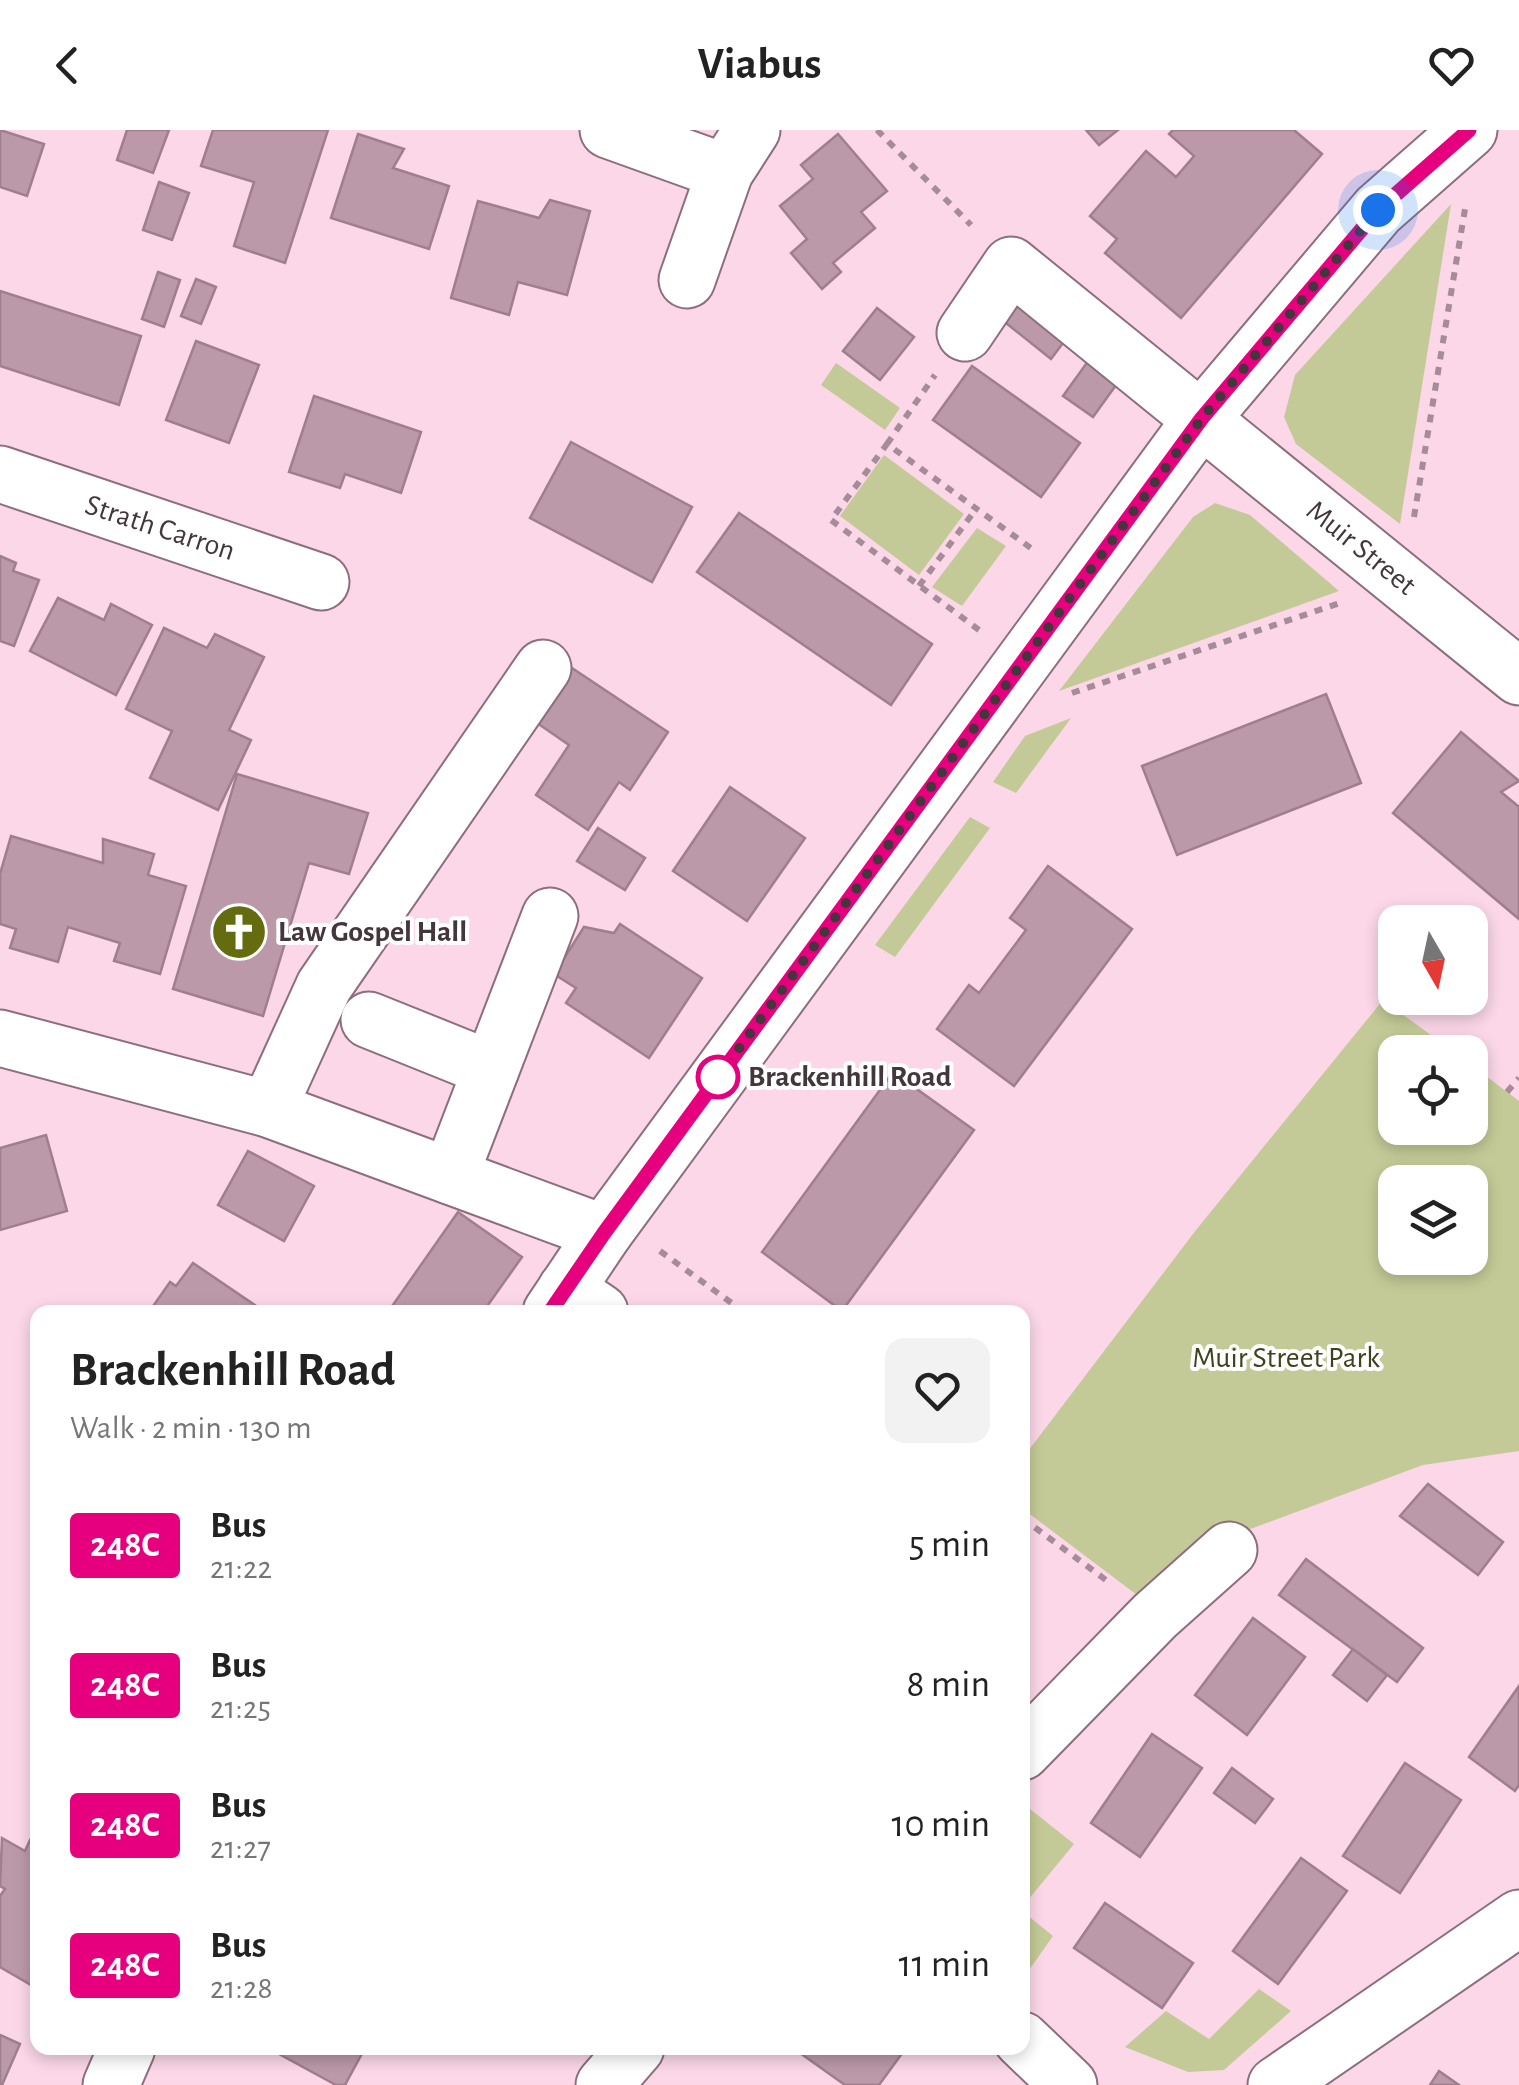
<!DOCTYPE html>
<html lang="en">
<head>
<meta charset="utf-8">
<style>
  body { margin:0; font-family:"Alegreya Sans",sans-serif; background:#f2f2f2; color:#222; height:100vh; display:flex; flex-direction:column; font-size:38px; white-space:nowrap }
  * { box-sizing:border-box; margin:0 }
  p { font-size:32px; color:#767676 }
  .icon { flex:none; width:55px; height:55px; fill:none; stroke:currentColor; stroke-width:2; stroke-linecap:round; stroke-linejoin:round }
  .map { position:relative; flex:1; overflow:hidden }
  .sheet { position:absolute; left:30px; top:1175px; width:1000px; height:750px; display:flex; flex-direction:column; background:#fff; border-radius:20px; box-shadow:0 5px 15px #0003 }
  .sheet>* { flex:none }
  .badge { padding:0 20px; border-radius:8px; font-size:35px; line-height:65px }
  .needle { width:65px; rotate:171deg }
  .buttons { position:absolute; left:1378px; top:775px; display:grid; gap:20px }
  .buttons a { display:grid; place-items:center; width:110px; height:110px; border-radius:20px; background:#fff; box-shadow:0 5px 15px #0003; font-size:50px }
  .you { position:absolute; width:50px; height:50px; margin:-25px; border:8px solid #fff; border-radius:50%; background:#1a73e8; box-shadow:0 0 0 15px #1a73e833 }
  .map>.badge { position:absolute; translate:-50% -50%; box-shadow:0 0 0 5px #fff }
  .round { display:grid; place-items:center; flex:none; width:105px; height:105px; border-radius:20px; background:#f2f2f2 }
  .overview { display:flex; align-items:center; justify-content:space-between; height:170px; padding:0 40px }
  h1 { font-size:48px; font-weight:700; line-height:75px }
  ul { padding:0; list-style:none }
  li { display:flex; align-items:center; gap:30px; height:140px; padding:0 40px }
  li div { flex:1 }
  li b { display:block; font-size:38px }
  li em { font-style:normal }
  li .badge { min-width:110px; font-weight:700; text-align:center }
  header { display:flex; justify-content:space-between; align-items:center; height:130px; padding:0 40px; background:#fff; font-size:45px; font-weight:700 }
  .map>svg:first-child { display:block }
  .green { fill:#c4ca97; fill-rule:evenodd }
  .building { fill:#bb99a9; stroke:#9f7e8d; stroke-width:2.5 }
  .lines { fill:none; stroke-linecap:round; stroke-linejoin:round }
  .minor-casing { stroke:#8d6e7d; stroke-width:59 }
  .major-casing { stroke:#8d6e7d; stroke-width:59 }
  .path { stroke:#a68c98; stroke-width:6; stroke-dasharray:8 8; stroke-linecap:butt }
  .minor { stroke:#fff; stroke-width:55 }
  .major { stroke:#fff; stroke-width:55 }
  .line-casing { stroke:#fff; stroke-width:22 }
  .line { stroke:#e6007e; stroke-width:15 }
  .walk { stroke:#44363d; stroke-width:10; stroke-dasharray:0 18 }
  .stop-dot { fill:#fff; stroke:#e6007e; stroke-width:5 }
  .labels { text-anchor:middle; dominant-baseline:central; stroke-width:8; stroke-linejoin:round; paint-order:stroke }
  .street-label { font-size:30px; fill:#44363d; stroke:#fff }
  .poi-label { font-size:30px; font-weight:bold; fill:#44363d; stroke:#fff; text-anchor:start }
  .stop-label { font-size:30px; font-weight:bold; fill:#44363d; stroke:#fff; text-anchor:start }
  .park-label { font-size:30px; fill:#3e421d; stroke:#fff }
</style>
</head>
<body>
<header><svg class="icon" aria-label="back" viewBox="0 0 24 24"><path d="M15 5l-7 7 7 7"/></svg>Viabus<svg class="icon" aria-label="heart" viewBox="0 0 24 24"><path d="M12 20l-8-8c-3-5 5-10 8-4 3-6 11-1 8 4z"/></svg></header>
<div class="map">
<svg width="1519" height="1955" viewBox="0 0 1519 1955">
  <rect width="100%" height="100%" fill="#fbd7e8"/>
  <!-- green -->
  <g class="green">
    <polygon points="1451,74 1400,394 1296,314 1284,287 1295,245"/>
    <polygon points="836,233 900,278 885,300 821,255"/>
    <polygon points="884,325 964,384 919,445 840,386"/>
    <polygon points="1215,373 1250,385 1339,461 1059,561 1193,387"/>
    <polygon points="977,398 1006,416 962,476 932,457"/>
    <polygon points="1071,588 1016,663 993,652 1025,606"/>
    <polygon points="970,687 990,698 895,827 875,815"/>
    <path d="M1383,870L1454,922H1395V998H1470V934L1519,971V1321L1423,1335L1218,1411L1141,1468L1023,1379L1022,1329L1196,1100ZM1395,1052H1470V1128H1395Z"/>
    <polygon points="1025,1675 1074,1714 1023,1776 1022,1677"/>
    <polygon points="1022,1781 1053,1806 1029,1840 1023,1834"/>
    <polygon points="1259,1859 1291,1881 1224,1940 1188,1942 1125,1917 1166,1881 1209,1909"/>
  </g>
  <!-- building -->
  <g class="building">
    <polygon points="0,0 44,14 27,66 0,57"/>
    <polygon points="127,0 169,0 153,43 117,30"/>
    <polygon points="213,0 328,0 285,133 234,116 254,52 201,36"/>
    <polygon points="1086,0 1118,0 1099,15"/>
    <polygon points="1173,0 1294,0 1322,24 1181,188 1105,123 1117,109 1090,86 1146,21 1176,47 1194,26 1169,4"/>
    <polygon points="358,4 404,19 393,38 449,56 429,119 331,88"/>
    <polygon points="838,4 887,61 861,82 875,98 833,133 841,142 822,159 791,123 807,109 780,76 813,49 801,35"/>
    <polygon points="159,52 189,63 172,110 143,100"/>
    <polygon points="550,70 590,81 567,165 518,152 509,185 451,168 478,71 539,88"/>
    <polygon points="158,142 180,150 164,197 142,189"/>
    <polygon points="196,149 216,157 201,194 181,186"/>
    <polygon points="0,161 141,206 119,275 0,236"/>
    <polygon points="1016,170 1066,209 1051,229 1001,189"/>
    <polygon points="877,178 914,207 880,250 843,221"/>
    <polygon points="196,211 259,235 229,313 166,290"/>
    <polygon points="1094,223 1124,244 1093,287 1063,266"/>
    <polygon points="972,236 1080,313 1041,367 933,290"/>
    <polygon points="314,266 421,302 401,363 345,344 340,358 289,342"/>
    <polygon points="571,312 692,377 652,452 530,388"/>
    <polygon points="739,383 932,514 891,575 697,442"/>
    <polygon points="0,426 16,433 13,441 39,450 14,516 0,511"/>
    <polygon points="58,468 104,490 111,474 152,495 116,565 30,521"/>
    <polygon points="164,498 207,518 215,504 264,527 229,600 251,610 218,680 150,648 172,601 126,579"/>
    <polygon points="572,538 668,602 630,660 619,652 588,700 536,665 569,615 537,593"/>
    <polygon points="1326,564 1361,653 1177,725 1142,636"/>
    <polygon points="1461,602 1519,651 1501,662 1519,677 1519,789 1393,683"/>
    <polygon points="237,644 368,683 349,744 309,733 263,886 173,859"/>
    <polygon points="730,657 805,708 747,791 673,741"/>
    <polygon points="598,698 645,728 625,760 577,731"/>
    <polygon points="11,706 103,733 103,709 154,724 148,745 186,756 160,844 114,831 120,813 68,797 58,832 10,818 16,799 0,794 0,744"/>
    <polygon points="1048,736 1132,799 1014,956 937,899 969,855 979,863 1026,800 1010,788"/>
    <polygon points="620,794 702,848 649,928 566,873 576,858 554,844 584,797 614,803"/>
    <polygon points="893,942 974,1000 842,1181 762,1122"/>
    <polygon points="46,1005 67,1081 0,1100 0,1018"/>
    <polygon points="248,1021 314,1056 284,1111 218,1075"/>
    <polygon points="458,1082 522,1127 483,1182 388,1182"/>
    <polygon points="193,1133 265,1182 149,1182 170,1152 176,1156"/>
    <polygon points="1428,1354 1503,1412 1478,1445 1400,1386"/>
    <polygon points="1306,1429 1423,1518 1397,1552 1279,1465"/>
    <polygon points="1253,1488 1305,1527 1247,1605 1195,1565"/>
    <polygon points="1353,1519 1387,1545 1367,1571 1333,1545"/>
    <polygon points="1519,1556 1519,1655 1515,1661 1469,1627"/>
    <polygon points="1152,1604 1202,1638 1140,1727 1091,1693"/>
    <polygon points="1405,1633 1461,1670 1400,1763 1343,1726"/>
    <polygon points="1232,1638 1273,1669 1255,1693 1214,1663"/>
    <polygon points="2,1708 25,1721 30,1710 38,1714 38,1859 0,1837 0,1766 5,1759 0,1756"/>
    <polygon points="1301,1728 1347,1761 1278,1854 1233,1821"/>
    <polygon points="1105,1773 1193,1833 1162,1878 1074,1818"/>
    <polygon points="0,1905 20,1914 2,1955 0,1955"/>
    <polygon points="268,1918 365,1918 345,1955 336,1955"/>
    <polygon points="793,1918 906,1918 879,1955 845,1955"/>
    <polygon points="1439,1941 1459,1955 1430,1955"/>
  </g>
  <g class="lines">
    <!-- minor casing -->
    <g class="minor-casing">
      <g id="minor">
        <polyline points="608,0 725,42"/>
        <polyline points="687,150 725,42 752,0"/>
        <polyline points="965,203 1011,135 1519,547"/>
        <polyline points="0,344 321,452"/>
        <polyline points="369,890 491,939"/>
        <polyline points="0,908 268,979 604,1103"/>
        <polyline points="268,979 324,856 543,538"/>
        <polyline points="450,1046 550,786"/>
        <polyline points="566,1159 600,1182"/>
        <polyline points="1022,1622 1155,1486 1229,1420"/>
        <polyline points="1022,1910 1069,1955"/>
        <polyline points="604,1955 636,1918"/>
        <polyline points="1276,1955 1519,1788"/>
      </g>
    </g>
    <!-- major casing -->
    <g class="major-casing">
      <g id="major">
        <polyline points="551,1182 604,1103 1202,288 1378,80 1469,0"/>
        <polyline points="111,1955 127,1918"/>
      </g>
    </g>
    <!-- path -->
    <g class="path">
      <polyline points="877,0 971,95"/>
      <polyline points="887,314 935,245"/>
      <polyline points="1414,387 1465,79"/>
      <polyline points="919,456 976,379"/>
      <polyline points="979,500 831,390 887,314 1035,421"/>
      <polyline points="1072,563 1340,473"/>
      <polyline points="1507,962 1519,948"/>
      <polyline points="660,1121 744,1182"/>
      <polyline points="1022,1388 1110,1453"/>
    </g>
    <!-- minor -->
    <use href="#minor" class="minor"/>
    <!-- major -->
    <use href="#major" class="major"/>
  </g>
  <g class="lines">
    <!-- line casing -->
    <g class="line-casing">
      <polyline id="line" points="550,1182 604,1103 1202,288 1378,80 1469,0"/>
    </g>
    <!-- line -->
    <use href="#line" class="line"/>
    <!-- walk -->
    <polyline class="walk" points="718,947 1202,288 1378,80"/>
  </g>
  <!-- icons -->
  <defs>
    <g id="church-disc" transform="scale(2.875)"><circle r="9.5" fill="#656b0f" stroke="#fff"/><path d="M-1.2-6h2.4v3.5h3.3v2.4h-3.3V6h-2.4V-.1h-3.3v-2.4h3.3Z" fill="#fff"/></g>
  </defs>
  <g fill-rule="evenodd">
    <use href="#church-disc" x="239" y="802"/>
  </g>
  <!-- markers -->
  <circle class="stop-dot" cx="718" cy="947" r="20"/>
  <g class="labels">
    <!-- street labels -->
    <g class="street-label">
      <text transform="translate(160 398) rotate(18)">Strath Carron</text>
      <text transform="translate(1361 418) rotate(39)">Muir Street</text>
    </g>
    <!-- poi labels -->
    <g class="poi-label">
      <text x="278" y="802">Law Gospel Hall</text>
    </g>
    <!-- stop labels -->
    <g class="stop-label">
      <text x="748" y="947">Brackenhill Road</text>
    </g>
    <!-- park labels -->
    <g class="park-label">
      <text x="1286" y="1228">Muir Street Park</text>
    </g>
  </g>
</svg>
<div class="buttons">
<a><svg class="needle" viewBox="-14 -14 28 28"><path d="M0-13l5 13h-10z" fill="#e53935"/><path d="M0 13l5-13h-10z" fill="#767676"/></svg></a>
<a><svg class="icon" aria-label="locate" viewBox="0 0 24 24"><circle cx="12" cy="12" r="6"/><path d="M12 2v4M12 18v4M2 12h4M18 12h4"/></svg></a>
<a><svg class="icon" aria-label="layers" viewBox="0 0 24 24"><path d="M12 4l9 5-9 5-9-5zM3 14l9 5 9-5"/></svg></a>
</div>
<div class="you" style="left:1378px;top:80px"></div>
<section class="sheet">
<div class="overview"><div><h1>Brackenhill Road</h1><p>Walk · 2 min · 130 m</p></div><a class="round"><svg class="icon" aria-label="heart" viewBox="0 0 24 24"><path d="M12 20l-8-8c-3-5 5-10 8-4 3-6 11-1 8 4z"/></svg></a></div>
<ul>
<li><span class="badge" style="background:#e6007e;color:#fff">248C</span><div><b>Bus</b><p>21:22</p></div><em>5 min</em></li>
<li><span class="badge" style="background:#e6007e;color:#fff">248C</span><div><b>Bus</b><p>21:25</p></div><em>8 min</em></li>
<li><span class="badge" style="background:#e6007e;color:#fff">248C</span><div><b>Bus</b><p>21:27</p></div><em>10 min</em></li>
<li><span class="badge" style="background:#e6007e;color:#fff">248C</span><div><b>Bus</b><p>21:28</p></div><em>11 min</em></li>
</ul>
</section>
</div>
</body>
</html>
